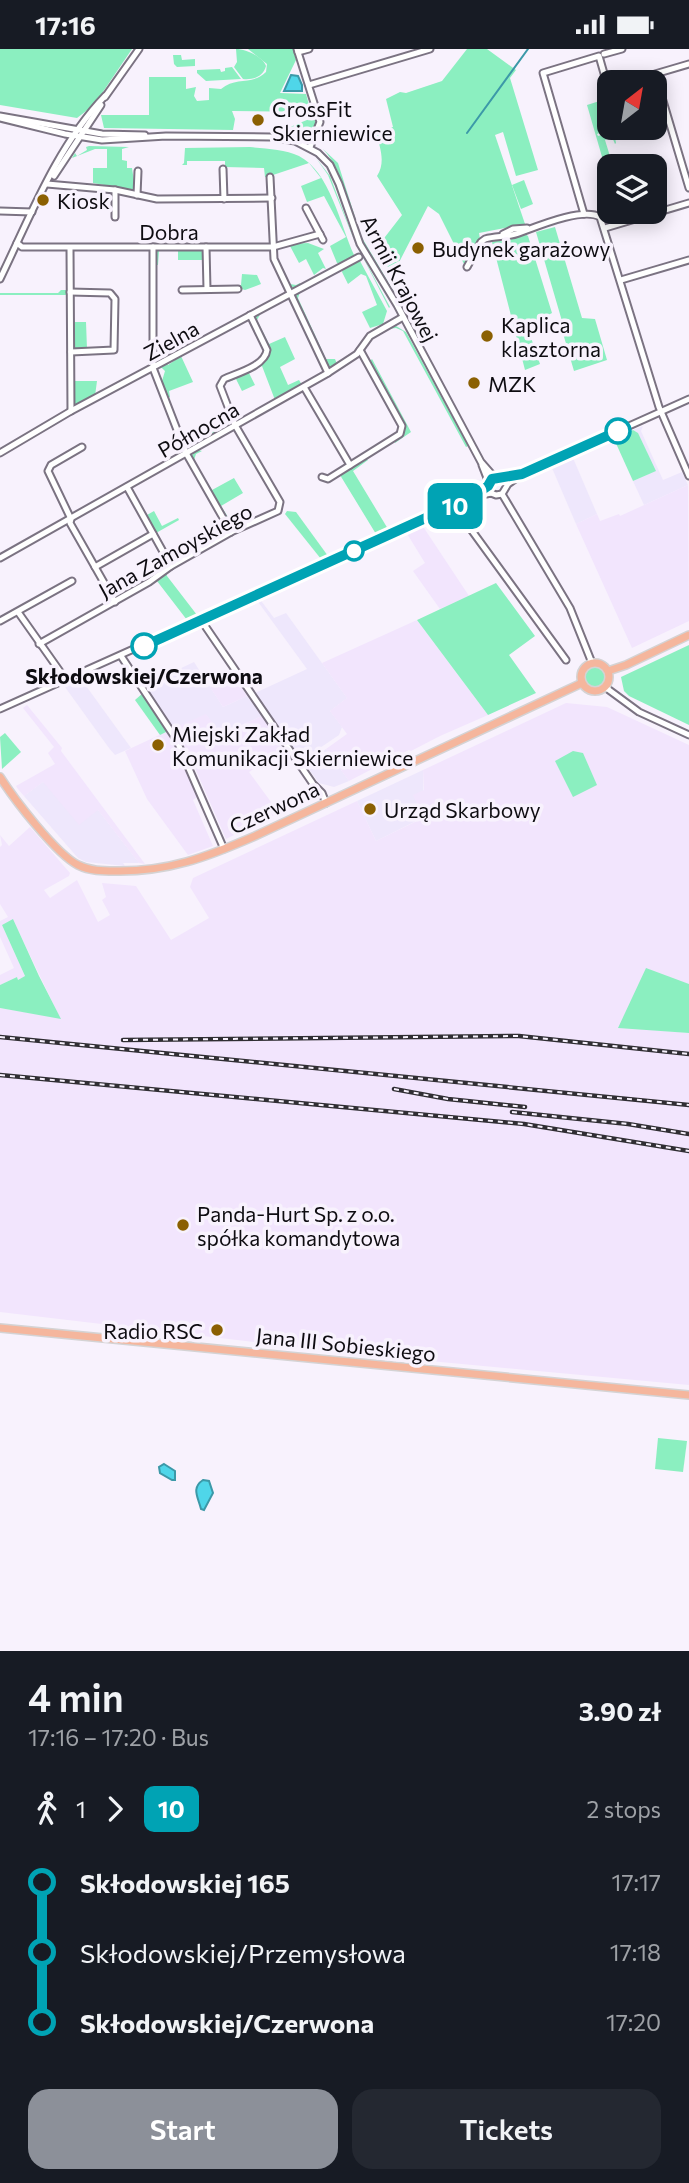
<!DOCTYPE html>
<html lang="en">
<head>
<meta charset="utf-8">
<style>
  body { margin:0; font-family:Commissioner,sans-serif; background:#242831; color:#f1f3f6; height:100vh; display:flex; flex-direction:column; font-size:26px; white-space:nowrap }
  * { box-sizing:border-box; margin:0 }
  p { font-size:23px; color:#9ea1a6 }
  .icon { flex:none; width:38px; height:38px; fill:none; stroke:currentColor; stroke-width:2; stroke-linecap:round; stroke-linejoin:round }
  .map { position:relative; height:1602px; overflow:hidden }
  .sheet { display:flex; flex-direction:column; background:#171b24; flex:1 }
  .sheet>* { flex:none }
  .badge { padding:0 14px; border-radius:10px; font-size:24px; line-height:46px }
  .needle { width:46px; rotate:31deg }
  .controls { position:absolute; left:597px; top:21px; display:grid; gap:14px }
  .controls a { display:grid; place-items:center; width:70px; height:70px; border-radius:14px; background:#171b24; box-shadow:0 4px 18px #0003; font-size:35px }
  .map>.badge { position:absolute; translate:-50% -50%; box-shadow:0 0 0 4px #fff }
  .legs { display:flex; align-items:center; gap:10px; height:77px; padding:0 28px; font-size:23px }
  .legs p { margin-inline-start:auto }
  .headline { display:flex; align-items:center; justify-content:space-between; height:119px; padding:0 28px }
  h1 { font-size:38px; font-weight:600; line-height:52px }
  .cta { display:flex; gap:14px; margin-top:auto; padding:14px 28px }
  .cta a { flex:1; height:80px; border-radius:21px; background:#8c9099; color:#fff; font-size:28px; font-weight:600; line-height:80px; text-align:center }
  .cta a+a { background:#242831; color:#f1f3f6 }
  ul { padding:0 28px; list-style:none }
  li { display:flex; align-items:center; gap:24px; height:70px; font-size:26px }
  li i { display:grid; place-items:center; width:10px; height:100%; margin:0 9px; background:currentColor }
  li i::after { content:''; width:18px; height:18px; margin:-9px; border:5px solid; border-radius:50%; background:#171b24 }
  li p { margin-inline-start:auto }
  li:first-child i { background:linear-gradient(#0000 50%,currentColor 0) }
  li:last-child i { background:linear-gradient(currentColor 50%,#0000 0) }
  .status { display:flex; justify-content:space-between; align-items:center; height:49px; padding:0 35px; background:#171b24; direction:ltr }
  .status svg { height:19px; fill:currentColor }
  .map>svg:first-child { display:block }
  .commercial { fill:#eee7fc }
  .built { fill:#f2e5fd }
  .green { fill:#8befc0 }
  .water { fill:#4fd6e9; stroke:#3c99a8; stroke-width:2 }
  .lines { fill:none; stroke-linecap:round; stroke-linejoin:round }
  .stream { stroke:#3c99a8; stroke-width:2 }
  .minor-casing { stroke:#7b7382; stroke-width:9 }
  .major-casing { stroke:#d4d3d4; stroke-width:10 }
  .minor { stroke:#fff; stroke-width:5 }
  .major { stroke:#f5b69d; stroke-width:7 }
  .rail-casing { stroke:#302e33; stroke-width:4.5 }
  .rail { stroke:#f8f2fd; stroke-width:2; stroke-dasharray:5; stroke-linecap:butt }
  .line-1-casing { stroke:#fff; stroke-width:16 }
  .line-1 { stroke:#00a3b4; stroke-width:10 }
  .poi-dot { fill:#8b6002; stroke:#f8f2fd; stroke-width:2.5 }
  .stop-1-dot { fill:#fff; stroke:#00a3b4; stroke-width:3.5 }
  .labels { text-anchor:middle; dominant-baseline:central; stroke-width:7; stroke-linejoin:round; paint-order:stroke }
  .poi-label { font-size:21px; fill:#0e0c11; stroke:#f8f2fd; text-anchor:start }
  .street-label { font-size:21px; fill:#0e0c11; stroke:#f8f2fd }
  .stop-label { font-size:21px; font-weight:bold; fill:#0e0c11; stroke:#f8f2fd }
</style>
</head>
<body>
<div class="status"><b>17:16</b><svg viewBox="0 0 49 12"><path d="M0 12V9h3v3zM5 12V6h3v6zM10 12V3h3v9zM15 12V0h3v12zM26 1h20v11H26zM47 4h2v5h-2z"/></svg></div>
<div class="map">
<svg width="689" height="1602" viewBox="0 0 689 1602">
  <rect width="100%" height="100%" fill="#f8f2fd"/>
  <!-- commercial -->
  <g class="commercial">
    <polygon points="643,377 641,382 663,431 682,423 688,436 644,456 633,432 655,422 638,384 633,381"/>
    <polygon points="573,409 597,465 576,475 552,419"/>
    <polygon points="259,549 274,569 286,564 347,649 330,662 342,678 339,686 302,711 255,644 307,620 256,550"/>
    <polygon points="194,613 223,658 247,647 262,667 221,685 206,666 172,680 143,637"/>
    <polygon points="81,630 131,699 115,706 109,699 65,638"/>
    <polygon points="326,700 349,732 334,738 319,734 305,715"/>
    <polygon points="423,721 424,768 376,792 357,752"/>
    <polygon points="43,733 98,761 139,814 123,814 125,817 86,813 78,809 24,747"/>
  </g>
  <!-- built -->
  <g class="built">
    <polygon points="688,436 689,572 632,599 576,475 597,465 600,472 619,465 620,467"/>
    <polygon points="422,476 469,547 440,560 413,522 425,514 406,483"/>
    <polygon points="417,571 488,666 440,687 411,702 409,701 349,732 326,700 347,685 330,662 347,649 322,614"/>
    <polygon points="232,625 247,647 223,658 210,638"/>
    <polygon points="566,654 607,658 689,696 689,935 672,930 618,978 689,984 689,1336 355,1305 0,1263 0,959 60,969 13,871 2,876 25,927 18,931 17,928 0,936 0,926 14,919 0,888 0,872 8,868 0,855 0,798 2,796 0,786 9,797 30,778 70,824 69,827 44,841 50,849 77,831 98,873 110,866 102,851 106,848 102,834 136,837 171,891 209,869 190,838 193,829 357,752 376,792 423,769 413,746 424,741 423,721"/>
    <polygon points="27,656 62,699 61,702 145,815 139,814 98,761 79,776 43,733 24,747 18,740 16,737 55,715 48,704 54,698 23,659"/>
    <polygon points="206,665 221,685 262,667 284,699 249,723 279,764 226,790 188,703 186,704 172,680"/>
    <polygon points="168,682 197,748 193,751 213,797 188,806 147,750 125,702"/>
  </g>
  <!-- green -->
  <g class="green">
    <polygon points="0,0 132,0 94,56 77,69 0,56"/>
    <path d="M236,0C246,0 263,8 266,17C263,28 253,31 243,30L234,18L237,13Z"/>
    <path d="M248,0H293L296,11L280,44L306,45L311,63L232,62L235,70L233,81L104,79L101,66H149V28H186V40L196,38L194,47L197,52L209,51V39L221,40C236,27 252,37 266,23L267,15Z"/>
    <path d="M467,0H487L516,21L510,29L538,121L516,127L503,83L495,86L525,175L479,184L480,190L473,203H471L465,217L439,165L428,157L392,227L378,197L402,166L377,127C386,113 380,99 376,83L393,78L386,50L400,43L406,44L442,32Z"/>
    <polygon points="173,6 181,6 182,11 195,10 195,17 177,18 174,15"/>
    <polygon points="232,18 241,30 206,32 197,24 197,21 220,20 221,23 225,22 225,19"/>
    <polygon points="609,49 609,79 612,80 597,85 598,87 609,84 615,88 616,94 615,95 612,88 605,91 613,117 609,117 609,132 587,56"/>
    <polygon points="314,68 316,77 312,84 283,81"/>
    <polygon points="89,97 129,98 122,100 122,111 127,112 127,119 132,119 135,139 133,141 93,134 93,119 107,119 107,100 95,100 72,109 75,104 77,107 87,101 86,98"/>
    <path d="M250,98C266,100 285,100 299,107C330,123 340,175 354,206L353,208L340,215L337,214L330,197L346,188L324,147L307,153L301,137L321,129L309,114L267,128H265L264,119L225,118V112H187V116H182L184,114L185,99Z"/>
    <path d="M323,100L338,114L361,187L400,253C387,232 372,213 362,192C347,161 347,126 323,100Z"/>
    <polygon points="316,109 330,127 355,193 390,258 389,259 354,191 328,126"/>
    <polygon points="524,131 533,155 521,160 512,136"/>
    <polygon points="555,178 582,269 595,270 607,311 574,322 562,281 571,277 569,270 562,272 536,183"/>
    <polygon points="525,185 528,187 552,264 527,277 540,315 525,321 492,193"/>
    <polygon points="308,194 324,200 318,204 326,220 323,219 314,226 306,210 299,214 290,197 279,200 276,205 290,235 296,236 300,234 301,236 294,240 290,237 275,206 277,199 290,195"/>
    <polygon points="159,200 200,200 204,206 203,211 178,211 178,202 159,202 158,216 156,216 156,203"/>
    <polygon points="358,213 360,212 387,262 383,275 370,279 362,263 377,256 366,227 361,225 348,235 342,223 343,219"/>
    <polygon points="242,225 257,226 261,235 245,241 238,239 238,236 241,236"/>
    <polygon points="309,237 300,243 298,249 326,310 335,310 337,315 331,318 327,315 296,249 297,243"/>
    <polygon points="61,241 66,241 67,246 0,246 0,244 58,244"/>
    <path d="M262,262L257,271L269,295L285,288L295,310L280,318L288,336L299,331L302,336L275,351L262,317L249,324L255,336L242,342L236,330L228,333V330C242,324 267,318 269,301L254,269Z"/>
    <polygon points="73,267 75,273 86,273 87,300 75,301 73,298"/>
    <polygon points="396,277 406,283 468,397 466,398 403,282 396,279 389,280"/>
    <polygon points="181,307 193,333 169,342 170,348 168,349 162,332 165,322 160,317 167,314 168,316"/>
    <polygon points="372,310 411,383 395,394 394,391 404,381 402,372 370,312"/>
    <polygon points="73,330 75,332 97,332 95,347 76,357 74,356"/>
    <polygon points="228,363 232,374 230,377 192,398 186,396 183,386 186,385 187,389 192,391 225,372"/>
    <polygon points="633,381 638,384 656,422 633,432 614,390"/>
    <polygon points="198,401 202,402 196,405 194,411 212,441 234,429 243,444 221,457 235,479 231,478 193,412 192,406"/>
    <polygon points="366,409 368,411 353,422 388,480 376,485 340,426"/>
    <polygon points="154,462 162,477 178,469 179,471 156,484 147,466"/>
    <polygon points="287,462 296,463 328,507 321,510 285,465"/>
    <polygon points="166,524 167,527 197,566 187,571 157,532"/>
    <polygon points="496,534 535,587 509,606 536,644 488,666 417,571"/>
    <polygon points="689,596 689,676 629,647 624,642 621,628"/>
    <circle cx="595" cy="628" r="10"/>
    <polygon points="143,644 168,682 160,686 135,651"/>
    <polygon points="5,684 21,703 2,720 0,688"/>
    <polygon points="573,702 583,704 597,736 573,748 555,712"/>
    <polygon points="13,870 39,927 61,970 0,959 0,936 17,928 18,931 25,927 2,876"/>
    <polygon points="646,919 689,935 689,984 618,979"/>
    <polygon points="658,1389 687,1392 683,1423 655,1420"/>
  </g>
  <!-- water -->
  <g class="water">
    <polygon points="291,26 298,27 302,36 302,42 284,42"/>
    <polygon points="164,1415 175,1422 175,1431 172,1431 160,1424 159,1418"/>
    <path d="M203,1431L209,1432L213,1444L204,1461L201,1460C198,1448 191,1439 203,1431Z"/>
  </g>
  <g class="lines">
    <!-- stream -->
    <polyline class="stream" points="467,84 528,0"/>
    <!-- minor casing -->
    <g class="minor-casing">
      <g id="minor">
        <polyline points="297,0 320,73 310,98"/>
        <polyline points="298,3 309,0"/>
        <polyline points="604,5 622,0"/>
        <polyline points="689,15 655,25 689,139"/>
        <polyline points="309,36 430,0"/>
        <polyline points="105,48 139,0"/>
        <polyline points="0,67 102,85 145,86"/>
        <polyline points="0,69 65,85 102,91 166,87 271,88 295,92 318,104 330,116 339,135 360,195 397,256 481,413 495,429"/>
        <polyline points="223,120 224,150"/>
        <polyline points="54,127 101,56"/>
        <polyline points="270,128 274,210 328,324"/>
        <polyline points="47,135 115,141 157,150 272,149"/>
        <polyline points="137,146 138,122"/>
        <polyline points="306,159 323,191"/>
        <polyline points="0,162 32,163"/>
        <polyline points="584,165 543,24 599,7 609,42"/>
        <polyline points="115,168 115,141"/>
        <polyline points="605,179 689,154"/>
        <polyline points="503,185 513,180 527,179"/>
        <polyline points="17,194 22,198 273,198 320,185"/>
        <polyline points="153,198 153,319 186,404 231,483"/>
        <polyline points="206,198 207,240"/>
        <polyline points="70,199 71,362"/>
        <path d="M467,218L481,193L485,190C496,187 509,188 519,184C538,177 583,158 600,168L659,358L689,427"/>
        <path d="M0,230C30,168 57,97 105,47"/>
        <polyline points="621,231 689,211"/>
        <polyline points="182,241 238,240"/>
        <polyline points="70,243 110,244 115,250 114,301 71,303"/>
        <polyline points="304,338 350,416"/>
        <polyline points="82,398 51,416 48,422 71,470 70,474 115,553"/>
        <polyline points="0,404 71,362 359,208"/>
        <polyline points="482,416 489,434"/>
        <polyline points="322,428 328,430 400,385 402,377 360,301"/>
        <polyline points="127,438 171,517"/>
        <polyline points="491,444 488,437 492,430 522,425"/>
        <polyline points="502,445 508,435 522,425 689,350"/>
        <polyline points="502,445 570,559 592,614"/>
        <polyline points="472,448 488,437"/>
        <polyline points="454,457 566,611"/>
        <polyline points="0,509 328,324 357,305 370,287 403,268"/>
        <polyline points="95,518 153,485"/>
        <polyline points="18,563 66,631"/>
        <polyline points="201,571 313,735 322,744 326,754"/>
        <polyline points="0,572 72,532"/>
        <path d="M39,595L149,533L171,517L231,483L278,462L280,453L235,376L220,337L224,330C237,324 265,317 267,301L250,266"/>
        <polyline points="121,607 176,690 224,800"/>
        <polyline points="605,638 639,663 689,686"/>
        <polyline points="0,660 472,448 491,444 496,446 502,445"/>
      </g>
    </g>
    <!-- major casing -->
    <g class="major-casing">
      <g id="major">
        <circle cx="595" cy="628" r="14"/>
        <polyline points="608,622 626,616 689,586"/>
        <path d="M0,728C14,750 56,805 78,816C90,822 103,822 115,822C168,823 207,808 255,787L582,634"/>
        <polyline points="0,1279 689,1346"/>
      </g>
    </g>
    <!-- minor -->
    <use href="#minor" class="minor"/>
    <!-- major -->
    <use href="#major" class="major"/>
    <!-- rail casing -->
    <g class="rail-casing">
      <g id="rail">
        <polyline points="0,988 689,1056"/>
        <polyline points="123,991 519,987 689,1005"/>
        <polyline points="0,1026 524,1075 689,1102"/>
        <polyline points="394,1040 448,1050 525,1058"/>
        <polyline points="512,1063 628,1075 689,1085"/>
      </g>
    </g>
    <!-- rail -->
    <use href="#rail" class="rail"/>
  </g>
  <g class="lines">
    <!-- line-1 casing -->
    <g class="line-1-casing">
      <polyline id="line-1" points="144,597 472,448 488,437 492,430 522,425 618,382"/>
    </g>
    <!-- line-1 -->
    <use href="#line-1" class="line-1"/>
  </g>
  <!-- markers -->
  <g class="poi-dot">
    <circle cx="258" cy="71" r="7"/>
    <circle cx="43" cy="151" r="7"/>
    <circle cx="418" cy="199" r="7"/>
    <circle cx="487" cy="287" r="7"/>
    <circle cx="474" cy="334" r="7"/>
    <circle cx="158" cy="696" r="7"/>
    <circle cx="370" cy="760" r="7"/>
    <circle cx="183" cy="1176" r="7"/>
    <circle cx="217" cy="1281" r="7"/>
  </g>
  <g class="stop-1-dot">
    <circle cx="618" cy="382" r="12"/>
    <circle cx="354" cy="502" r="9"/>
    <circle cx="144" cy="597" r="12"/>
  </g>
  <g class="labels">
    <!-- poi labels -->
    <g class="poi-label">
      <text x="272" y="59">CrossFit<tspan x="272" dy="24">Skierniewice</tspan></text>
      <text x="57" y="151">Kiosk</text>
      <text x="432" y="199">Budynek garażowy</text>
      <text x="501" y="275">Kaplica<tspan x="501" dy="24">klasztorna</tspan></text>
      <text x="488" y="334">MZK</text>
      <text x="172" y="684">Miejski Zakład<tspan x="172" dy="24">Komunikacji Skierniewice</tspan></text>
      <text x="384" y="760">Urząd Skarbowy</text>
      <text x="197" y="1164">Panda-Hurt Sp. z o.o.<tspan x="197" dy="24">spółka komandytowa</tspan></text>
      <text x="203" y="1281" text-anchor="end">Radio RSC</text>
    </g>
    <!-- street labels -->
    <g class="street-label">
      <text x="169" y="182">Dobra</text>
      <text transform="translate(400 229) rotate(62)">Armii Krajowej</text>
      <text transform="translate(171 291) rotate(-29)">Zielna</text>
      <text transform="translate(198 380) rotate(-30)">Północna</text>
      <text transform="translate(175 501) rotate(-29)">Jana Zamoyskiego</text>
      <text transform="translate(274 758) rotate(-25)">Czerwona</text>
      <text transform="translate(346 1295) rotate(6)">Jana III Sobieskiego</text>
    </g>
    <!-- stop labels -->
    <g class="stop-label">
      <text x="144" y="626">Skłodowskiej/Czerwona</text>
    </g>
  </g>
</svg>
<div class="controls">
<a><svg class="needle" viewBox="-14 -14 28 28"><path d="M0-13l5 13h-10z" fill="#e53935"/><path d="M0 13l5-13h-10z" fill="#9ea1a6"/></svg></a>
<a><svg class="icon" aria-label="layers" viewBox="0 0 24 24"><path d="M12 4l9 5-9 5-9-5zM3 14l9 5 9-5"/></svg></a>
</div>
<b class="badge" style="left:455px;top:457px;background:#00a3b4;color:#fff">10</b>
</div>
<section class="sheet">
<div class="headline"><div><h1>4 min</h1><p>17:16 – 17:20 · Bus</p></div><b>3.90 zł</b></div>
<div class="legs"><svg class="icon" aria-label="walk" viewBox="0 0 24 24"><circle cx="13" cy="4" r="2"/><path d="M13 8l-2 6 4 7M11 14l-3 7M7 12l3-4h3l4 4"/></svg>1<svg class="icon" aria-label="forward" viewBox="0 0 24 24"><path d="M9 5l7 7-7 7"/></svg><b class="badge" style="background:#00a3b4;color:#fff">10</b><p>2 stops</p></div>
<ul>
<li><i style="color:#00a3b4"></i><b>Skłodowskiej 165</b><p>17:17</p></li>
<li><i style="color:#00a3b4"></i><span>Skłodowskiej/Przemysłowa</span><p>17:18</p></li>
<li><i style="color:#00a3b4"></i><b>Skłodowskiej/Czerwona</b><p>17:20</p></li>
</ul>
<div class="cta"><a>Start</a><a>Tickets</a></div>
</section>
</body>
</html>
